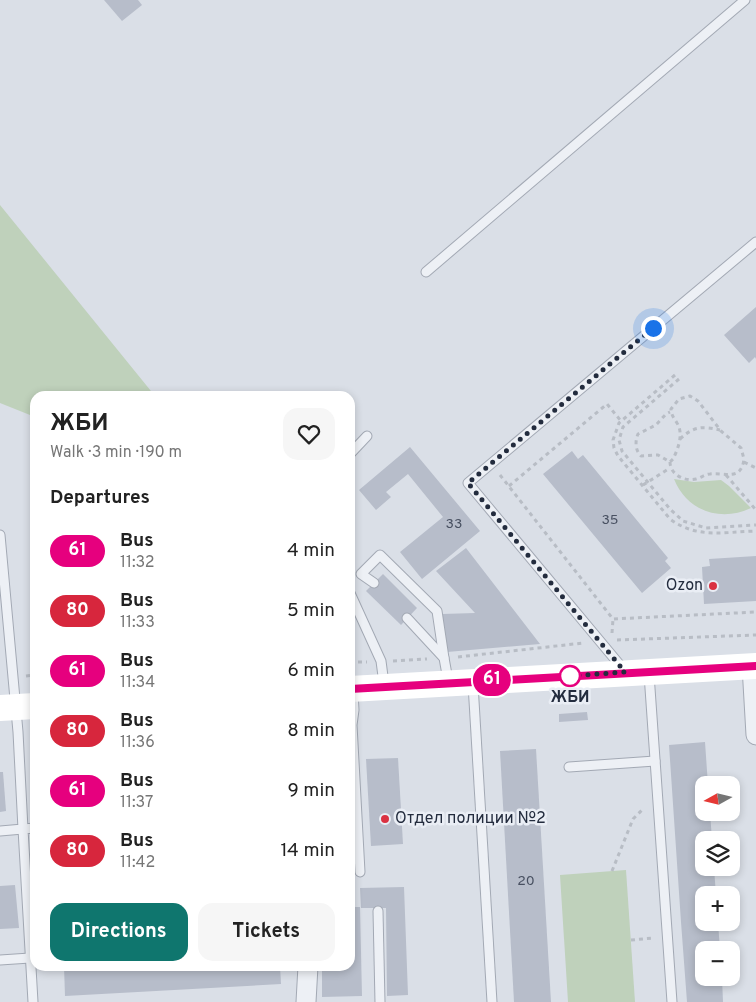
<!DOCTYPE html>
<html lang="en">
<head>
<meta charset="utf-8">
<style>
  body { margin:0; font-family:Overpass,sans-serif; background:#f6f6f6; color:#222; height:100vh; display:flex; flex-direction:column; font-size:19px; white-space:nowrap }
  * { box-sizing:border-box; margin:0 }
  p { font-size:16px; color:#767676 }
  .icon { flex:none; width:28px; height:28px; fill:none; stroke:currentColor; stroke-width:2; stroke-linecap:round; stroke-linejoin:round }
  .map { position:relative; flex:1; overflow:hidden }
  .panel { position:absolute; left:30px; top:391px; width:325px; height:580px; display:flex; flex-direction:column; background:#fff; border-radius:15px; box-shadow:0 2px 8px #0003 }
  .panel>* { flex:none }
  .badge { padding:0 10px; border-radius:16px; font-size:18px; line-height:32px }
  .needle { width:32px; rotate:262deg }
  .controls { position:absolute; left:695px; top:776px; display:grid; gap:10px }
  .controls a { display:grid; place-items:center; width:45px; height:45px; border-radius:10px; background:#fff; box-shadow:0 2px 8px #0003; font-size:25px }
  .you { position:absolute; width:25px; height:25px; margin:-12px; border:4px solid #fff; border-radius:50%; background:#1a73e8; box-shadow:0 0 0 8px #1a73e833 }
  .map>.badge { position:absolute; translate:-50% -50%; box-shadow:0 0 0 2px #fff }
  h2 { padding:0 20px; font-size:19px; line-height:45px }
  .round { display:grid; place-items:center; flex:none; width:52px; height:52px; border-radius:15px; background:#f6f6f6 }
  .overview { display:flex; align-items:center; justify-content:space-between; height:85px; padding:0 20px }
  h1 { font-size:24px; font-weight:700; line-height:38px }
  .button { display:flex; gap:10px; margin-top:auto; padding:10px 20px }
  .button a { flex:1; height:58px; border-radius:15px; background:#0f766e; color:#fff; font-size:20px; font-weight:700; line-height:58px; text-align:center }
  .button a+a { background:#f6f6f6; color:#222 }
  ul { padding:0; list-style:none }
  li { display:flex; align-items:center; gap:15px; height:60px; padding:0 20px }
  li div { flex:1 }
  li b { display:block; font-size:19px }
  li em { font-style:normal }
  li .badge { min-width:55px; font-weight:700; text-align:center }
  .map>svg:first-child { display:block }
  .green { fill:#bfd1bb }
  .building { fill:#b7bdca }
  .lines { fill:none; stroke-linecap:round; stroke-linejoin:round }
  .service-casing { stroke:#a3a9b4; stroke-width:11 }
  .minor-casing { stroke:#a3a9b4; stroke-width:21 }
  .path { stroke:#b8bdc5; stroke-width:3; stroke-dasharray:4 4; stroke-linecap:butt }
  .service { stroke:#edf0f5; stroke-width:9 }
  .minor { stroke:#edf0f5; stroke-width:19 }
  .secondary { stroke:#fff; stroke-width:26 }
  .line-casing { stroke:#fff; stroke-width:11 }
  .line { stroke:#e6007e; stroke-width:8 }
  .walk { stroke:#232c3e; stroke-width:5; stroke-dasharray:0 9 }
  .poi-dot { fill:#da3141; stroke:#eaeef5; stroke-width:2 }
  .stop-dot { fill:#fff; stroke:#e6007e; stroke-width:2.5 }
  .labels { text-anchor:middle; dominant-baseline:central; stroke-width:5; stroke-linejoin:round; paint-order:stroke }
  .number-label { font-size:14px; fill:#485061 }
  .poi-label { font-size:16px; fill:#232c3e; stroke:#eaeef5; text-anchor:end }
  .stop-label { font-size:16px; font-weight:bold; fill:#232c3e; stroke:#eaeef5 }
</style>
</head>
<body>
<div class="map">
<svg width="756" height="1002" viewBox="0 0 756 1002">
  <rect width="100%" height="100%" fill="#dadfe7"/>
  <!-- green -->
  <g class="green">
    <polygon points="0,205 155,396 35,396 35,417 0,403"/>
    <path d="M674,479L694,482L721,480L729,486L751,508C720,523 686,510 674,479Z"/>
    <polygon points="626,870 635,1002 568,1002 560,875"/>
  </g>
  <!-- building -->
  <g class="building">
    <polygon points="104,0 138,0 142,5 122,21"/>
    <polygon points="756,307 756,359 755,357 749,363 724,335"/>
    <polygon points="410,447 480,531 422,579 400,552 443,517 408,474 386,492 391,497 376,510 359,490"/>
    <polygon points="572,451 578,459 583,455 668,558 665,561 671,568 642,593 543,474"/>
    <polygon points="466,548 540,644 447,652 442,614 475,613 436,571"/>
    <polygon points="756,556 756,601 704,604 702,567 710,566 709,559"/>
    <polygon points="383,574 417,608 401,625 366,591"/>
    <polygon points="587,712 588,720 559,722 559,714"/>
    <polygon points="705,742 708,785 704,785 704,812 710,812 712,840 704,840 704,868 714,868 716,895 704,895 704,922 718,922 720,950 704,950 704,978 722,978 723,1002 687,1002 681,922 669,745"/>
    <polygon points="536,749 551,1002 514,1002 500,751"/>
    <polygon points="398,758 403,844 371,846 366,759"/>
    <polygon points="0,772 3,772 6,811 0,812"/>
    <polygon points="15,885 19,928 0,929 0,886"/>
    <polygon points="404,887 408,995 387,996 386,908 361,908 360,888"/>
    <polygon points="350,907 360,907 362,996 322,997 322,966 350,966"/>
    <polygon points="64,966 280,966 281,984 65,996"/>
  </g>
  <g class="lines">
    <!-- service casing -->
    <g class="service-casing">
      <g id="service">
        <polyline points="426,272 745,0"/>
        <polyline points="350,454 367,436"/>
        <polyline points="0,535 18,732 23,829 0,831"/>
        <polyline points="374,583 361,574 380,555 437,611 444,658"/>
        <polyline points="350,593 381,661 384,684"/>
        <polyline points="407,618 444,658 448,680"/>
        <polyline points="624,670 468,483 756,242"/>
        <polyline points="649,674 672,1002"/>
        <polyline points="473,684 492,1002"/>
        <polyline points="353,691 354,710 352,725 360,872"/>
        <polyline points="569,767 655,761"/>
        <polyline points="378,911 380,1002"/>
        <polyline points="0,960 30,958"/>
        <polyline points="33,1002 23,829 35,828"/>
      </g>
    </g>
    <!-- minor casing -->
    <g class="minor-casing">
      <g id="minor">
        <polyline points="752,666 756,735"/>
        <polyline points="306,1002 308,966"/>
      </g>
    </g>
    <!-- path -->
    <g class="path">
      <path d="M675,375L619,423L613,440L614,448L618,456L670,519C697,539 724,532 756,531"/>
      <polyline points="679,379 623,427 619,440 622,451 670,509 683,521 706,528 756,525"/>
      <path d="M680,439C694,426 702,426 720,430"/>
      <path d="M670,462C670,474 684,482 696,479C701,478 705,474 710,474C725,472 741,482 744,459L741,448L721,431L698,401L690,396L679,399L671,409C671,415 674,418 677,423C684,434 678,449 673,459L670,462L658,455L641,456C635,450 635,441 638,434L656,425L666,414L670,412"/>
      <polyline points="744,462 756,468"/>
      <polyline points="500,475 613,619 756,612"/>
      <polyline points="726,475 756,510"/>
      <polyline points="643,485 670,468"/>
      <polyline points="509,486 607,404 621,421"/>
      <polyline points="612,633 613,619"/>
      <polyline points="617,640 756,635"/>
      <polyline points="458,657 583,643"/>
      <polyline points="393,661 427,659"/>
      <polyline points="350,662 367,662"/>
      <polyline points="26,676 35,675"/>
      <polyline points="612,871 633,819 644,808"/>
      <polyline points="631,940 654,938"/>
    </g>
    <!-- service -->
    <use href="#service" class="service"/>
    <!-- minor -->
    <use href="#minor" class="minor"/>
    <!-- secondary -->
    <g class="secondary">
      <polyline points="350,689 756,666"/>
      <polyline points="0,708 35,706"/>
    </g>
  </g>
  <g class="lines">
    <!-- line casing -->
    <g class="line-casing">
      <polyline id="line" points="350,689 756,666"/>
    </g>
    <!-- line -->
    <use href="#line" class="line"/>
    <!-- walk -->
    <polyline class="walk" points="570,676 625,672 468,483 653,328"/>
  </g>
  <!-- markers -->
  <g class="poi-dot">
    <circle cx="713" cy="586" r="5"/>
    <circle cx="385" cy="819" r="5"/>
  </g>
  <circle class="stop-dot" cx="570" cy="676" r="10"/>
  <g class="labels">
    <!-- number labels -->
    <g class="number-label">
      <text x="610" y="520">35</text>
      <text x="454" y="524">33</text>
      <text x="526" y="881">20</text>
    </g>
    <!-- poi labels -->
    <g class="poi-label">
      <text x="703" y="586">Ozon</text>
      <text x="395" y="819" text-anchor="start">Отдел полиции №2</text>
    </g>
    <!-- stop labels -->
    <g class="stop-label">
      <text x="570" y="698">ЖБИ</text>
    </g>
  </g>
</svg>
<div class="controls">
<a><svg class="needle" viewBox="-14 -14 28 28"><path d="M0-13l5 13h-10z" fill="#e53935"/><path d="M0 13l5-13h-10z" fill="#767676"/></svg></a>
<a><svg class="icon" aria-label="layers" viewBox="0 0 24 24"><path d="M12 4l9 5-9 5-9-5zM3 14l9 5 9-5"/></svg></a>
<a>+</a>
<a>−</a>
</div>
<div class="you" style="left:653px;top:328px"></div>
<b class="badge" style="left:492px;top:680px;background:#e6007e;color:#fff">61</b>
<section class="panel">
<div class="overview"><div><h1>ЖБИ</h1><p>Walk · 3 min · 190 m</p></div><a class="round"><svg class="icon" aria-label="heart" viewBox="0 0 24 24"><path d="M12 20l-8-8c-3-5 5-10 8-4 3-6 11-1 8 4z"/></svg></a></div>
<h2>Departures</h2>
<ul>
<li><span class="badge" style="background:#e6007e;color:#fff">61</span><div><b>Bus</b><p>11:32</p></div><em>4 min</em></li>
<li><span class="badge" style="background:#d7263d;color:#fff">80</span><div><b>Bus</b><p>11:33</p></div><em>5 min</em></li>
<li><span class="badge" style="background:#e6007e;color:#fff">61</span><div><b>Bus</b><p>11:34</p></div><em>6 min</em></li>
<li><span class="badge" style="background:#d7263d;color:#fff">80</span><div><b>Bus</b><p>11:36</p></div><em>8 min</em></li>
<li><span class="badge" style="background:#e6007e;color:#fff">61</span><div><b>Bus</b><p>11:37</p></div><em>9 min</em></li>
<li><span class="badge" style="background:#d7263d;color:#fff">80</span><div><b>Bus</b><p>11:42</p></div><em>14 min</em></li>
</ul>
<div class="button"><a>Directions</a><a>Tickets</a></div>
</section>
</div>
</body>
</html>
